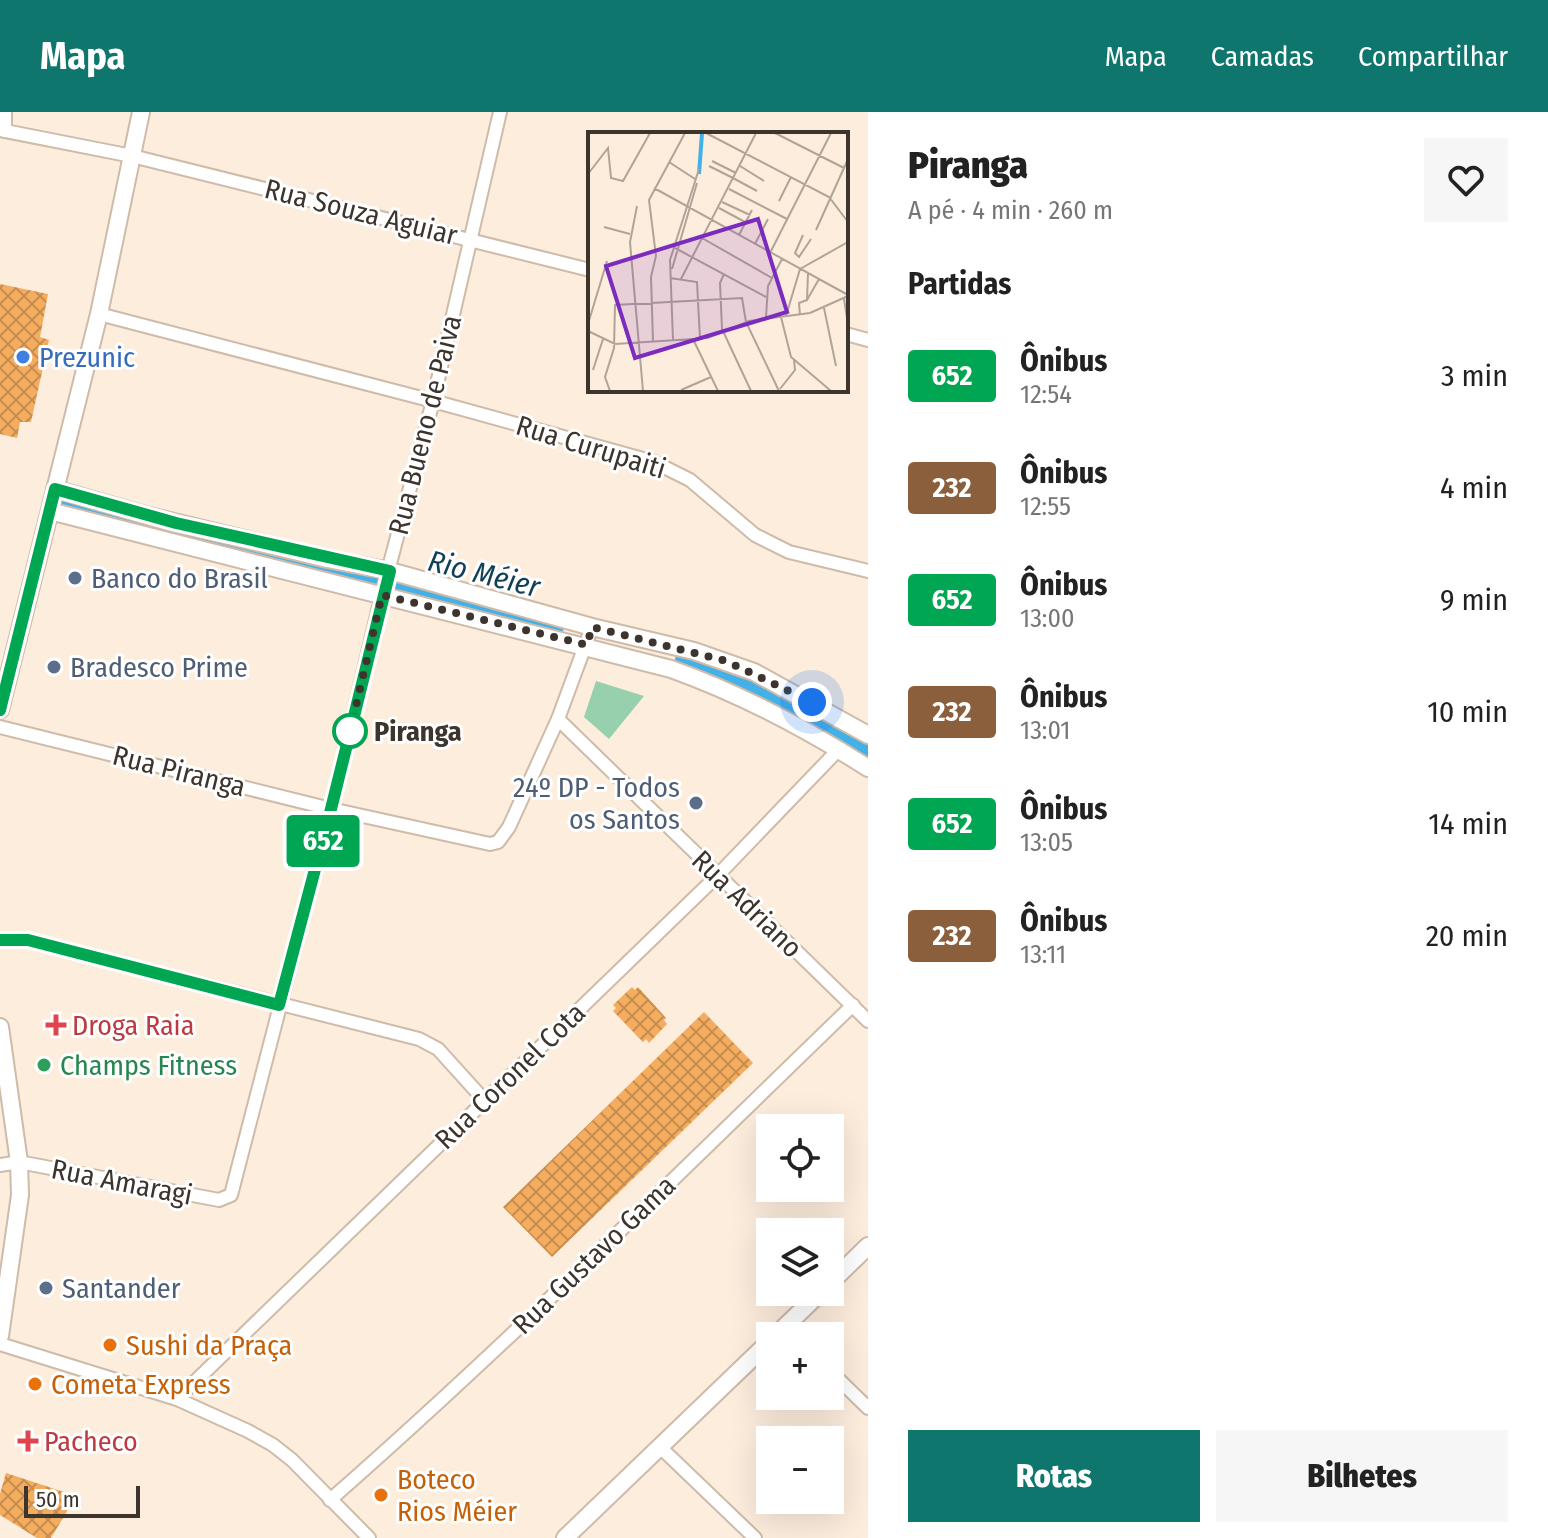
<!DOCTYPE html>
<html lang="pt">
<head>
<meta charset="utf-8">
<style>
  body { margin:0; font-family:"Fira Sans Condensed",sans-serif; background:#f6f6f6; color:#222; height:100vh; display:flex; flex-direction:column; font-size:30px; white-space:nowrap }
  * { box-sizing:border-box; margin:0 }
  p { font-size:26px; color:#767676 }
  .icon { flex:none; width:44px; height:44px; fill:none; stroke:currentColor; stroke-width:2; stroke-linecap:round; stroke-linejoin:round }
  .map { position:relative; flex:1; overflow:hidden }
  .drawer { display:flex; flex-direction:column; background:#fff; width:680px }
  .drawer>* { flex:none }
  .badge { padding:0 16px; border-radius:6px; font-size:28px; line-height:52px }
  .fabs { position:absolute; left:756px; top:1002px; display:grid; gap:16px }
  .fabs a { display:grid; place-items:center; width:88px; height:88px; border-radius:0px; background:#fff; box-shadow:0 8px 32px #0002; font-size:40px }
  .scale { position:absolute; left:24px; bottom:20px; width:116px; box-sizing:border-box; padding-left:8px; border:4px solid #3c342d; border-top:0; font-size:22px; line-height:28px; white-space:nowrap; color:#3c342d; -webkit-text-stroke:6px #fff; paint-order:stroke }
  .you { position:absolute; width:40px; height:40px; margin:-20px; border:6px solid #fff; border-radius:50%; background:#1a73e8; box-shadow:0 0 0 12px #1a73e833 }
  .map>.badge { position:absolute; translate:-50% -50%; box-shadow:0 0 0 4px #fff }
  h2 { padding:0 40px; font-size:30px; line-height:72px }
  .round { display:grid; place-items:center; flex:none; width:84px; height:84px; border-radius:0px; background:#f6f6f6 }
  .overview { display:flex; align-items:center; justify-content:space-between; height:136px; padding:0 40px }
  h1 { font-size:38px; font-weight:800; line-height:60px }
  .cta { display:flex; gap:16px; margin-top:auto; padding:16px 40px }
  .cta a { flex:1; height:92px; border-radius:0px; background:#0f766e; color:#fff; font-size:32px; font-weight:800; line-height:92px; text-align:center }
  .cta a+a { background:#f6f6f6; color:#222 }
  ul { padding:0; list-style:none }
  li { display:flex; align-items:center; gap:24px; height:112px; padding:0 40px }
  li div { flex:1 }
  li b { display:block; font-size:30px }
  li em { font-style:normal }
  li .badge { min-width:88px; font-weight:700; text-align:center }
  header { display:flex; align-items:center; gap:48px; box-sizing:border-box; height:112px; padding:0 40px; background:#0f766e; color:#fff }
  header strong { font-size:38px }
  nav { display:flex; gap:44px; margin-inline-start:auto; font-size:28px }
  main { display:flex; flex:1; min-height:0 }
  .map>svg:first-child { display:block }
  .park { fill:#96d0ac }
  .lines { fill:none; stroke-linecap:round; stroke-linejoin:round }
  .river { stroke:#43b0e7; stroke-width:28 }
  .building { fill:url(#building-cross-hatch) }
  .minor-casing { stroke:#cebba9; stroke-width:16 }
  .tertiary-casing { stroke:#cebba9; stroke-width:20 }
  .minor { stroke:#fff; stroke-width:12 }
  .tertiary { stroke:#fff; stroke-width:16 }
  .line-casing { stroke:#fff; stroke-width:18 }
  .line { stroke:#00a651; stroke-width:12 }
  .walk { stroke:#3c342d; stroke-width:8; stroke-dasharray:0 14.4 }
  .shop-dot { fill:#3f7fe0; stroke:#fff; stroke-width:3 }
  .service-dot { fill:#5c6f8a; stroke:#fff; stroke-width:3 }
  .stop-dot { fill:#fff; stroke:#00a651; stroke-width:4 }
  .health-dot { fill:#e0444e; stroke:#fff; stroke-width:3 }
  .leisure-dot { fill:#2e9e5b; stroke:#fff; stroke-width:3 }
  .food-dot { fill:#e8710a; stroke:#fff; stroke-width:3 }
  .labels { text-anchor:middle; dominant-baseline:central; stroke-width:6; stroke-linejoin:round; paint-order:stroke }
  .street-label { font-size:28px; fill:#3c342d; stroke:#fff }
  .shop-label { font-size:28px; fill:#366cbe; stroke:#fff; text-anchor:start }
  .service-label { font-size:28px; fill:#4e5e75; stroke:#fff; text-anchor:start }
  .stop-label { font-size:28px; font-weight:bold; fill:#3c342d; stroke:#fff; text-anchor:start }
  .health-label { font-size:28px; fill:#be3a42; stroke:#fff; text-anchor:start }
  .leisure-label { font-size:28px; fill:#27864d; stroke:#fff; text-anchor:start }
  .food-label { font-size:28px; fill:#c56008; stroke:#fff; text-anchor:start }
  .water-label { font-size:30px; font-style:italic; fill:#113f56; stroke:#fff }
  .inset-river { fill:none; stroke:#43b0e7; stroke-width:4 }
  .inset-road { fill:none; stroke:#b0a397; stroke-width:2 }
  .view { fill:#7b2cbf; fill-opacity:0.15; stroke:#7b2cbf; stroke-width:4 }
  .inset-edge { fill:none; stroke:#3c342d; stroke-width:4 }
</style>
</head>
<body>
<header>
<strong>Mapa</strong>
<nav><a>Mapa</a><a>Camadas</a><a>Compartilhar</a></nav>
</header>
<main>
<div class="map">
<svg width="868" height="1426" viewBox="0 0 868 1426">
  <defs>
    <pattern id="building-cross-hatch" width="8" height="8" patternUnits="userSpaceOnUse" patternTransform="scale(2)"><rect width="8" height="8" fill="#f4ac5f"/><path d="M0 0l8 8M0 8l8-8" fill="none" stroke="#c78d4f"/></pattern>
  </defs>
  <rect width="100%" height="100%" fill="#fdeddd"/>
  <!-- park -->
  <polygon class="park" points="596,569 644,584 609,627 584,605"/>
  <g class="lines">
    <!-- river -->
    <g class="river">
      <polyline points="75,394 371,468"/>
      <polyline points="402,476 550,514"/>
      <path d="M689,549C752,569 813,601 868,637"/>
    </g>
  </g>
  <!-- building -->
  <g class="building">
    <polygon points="0,172 48,182 40,225 49,228 31,310 20,310 17,326 0,322"/>
    <polygon points="632,875 635,878 638,875 666,906 664,908 667,912 649,931 646,927 643,930 613,899 616,896 613,893"/>
    <polygon points="704,900 753,951 552,1145 503,1095"/>
    <polygon points="6,1361 76,1384 51,1426 37,1426 0,1403 0,1382"/>
  </g>
  <g class="lines">
    <!-- minor casing -->
    <g class="minor-casing">
      <g id="minor">
        <polyline points="0,18 132,44 590,158"/>
        <polyline points="5,19 5,0"/>
        <polyline points="99,202 433,289 654,350 690,368 755,423 789,440 868,459"/>
        <polyline points="846,222 868,228"/>
        <polyline points="558,607 868,909"/>
        <polyline points="0,615 331,697 490,732 498,730 509,715 558,607 592,515"/>
        <polyline points="0,828 28,828 419,927 438,937 485,989"/>
        <polyline points="0,1053 19,1050 219,1088 231,1083 331,697 383,478 433,289 500,0"/>
        <polyline points="0,1232 177,1287 248,1319 273,1333 292,1348 369,1426"/>
        <polyline points="830,1259 868,1296"/>
        <polyline points="177,1287 717,764 839,637"/>
        <polyline points="660,1335 755,1426"/>
        <path d="M330,1388C510,1230 680,1060 853,893"/>
      </g>
    </g>
    <!-- tertiary casing -->
    <g class="tertiary-casing">
      <g id="tertiary">
        <polyline points="55,377 149,404 327,447 390,459 592,515 694,539 754,560 868,623"/>
        <path d="M50,399L671,557C741,582 805,616 868,656"/>
        <polyline points="0,598 99,202 141,0"/>
        <polyline points="0,915 19,1050 20,1083 0,1224"/>
        <polyline points="830,1171 868,1134"/>
        <polyline points="775,1224 821,1180"/>
        <polyline points="565,1426 770,1229"/>
      </g>
    </g>
    <!-- minor -->
    <use href="#minor" class="minor"/>
    <!-- tertiary -->
    <use href="#tertiary" class="tertiary"/>
  </g>
  <g class="lines">
    <!-- line casing -->
    <g class="line-casing">
      <polyline id="line" points="0,598 55,377 176,411 390,459 331,697 279,893 28,828 0,828"/>
    </g>
    <!-- line -->
    <use href="#line" class="line"/>
    <!-- walk -->
    <polyline class="walk" points="350,619 382,483 587,533 592,515 726,549 812,590"/>
  </g>
  <!-- markers -->
  <circle class="shop-dot" cx="23" cy="245" r="8"/>
  <g class="service-dot">
    <circle cx="75" cy="466" r="8"/>
    <circle cx="54" cy="555" r="8"/>
    <circle cx="696" cy="691" r="8"/>
    <circle cx="46" cy="1176" r="8"/>
  </g>
  <circle class="stop-dot" cx="350" cy="619" r="16"/>
  <g class="health-dot">
    <path d="M52 901h8v8h8v8h-8v8h-8v-8h-8v-8h8z"/>
    <path d="M24 1317h8v8h8v8h-8v8h-8v-8h-8v-8h8z"/>
  </g>
  <circle class="leisure-dot" cx="44" cy="953" r="8"/>
  <g class="food-dot">
    <circle cx="110" cy="1233" r="8"/>
    <circle cx="35" cy="1272" r="8"/>
    <circle cx="381" cy="1383" r="8"/>
  </g>
  <g class="labels">
    <!-- street labels -->
    <g class="street-label">
      <text transform="translate(361 100) rotate(14)">Rua Souza Aguiar</text>
      <text transform="translate(425 313) rotate(-76)">Rua Bueno de Paiva</text>
      <text transform="translate(591 335) rotate(17)">Rua Curupaiti</text>
      <text transform="translate(179 659) rotate(14)">Rua Piranga</text>
      <text transform="translate(747 792) rotate(44)">Rua Adriano</text>
      <text transform="translate(510 964) rotate(-44)">Rua Coronel Cota</text>
      <text transform="translate(122 1070) rotate(11)">Rua Amaragi</text>
      <text transform="translate(594 1143) rotate(-44)">Rua Gustavo Gama</text>
    </g>
    <!-- shop labels -->
    <g class="shop-label">
      <text x="39" y="245">Prezunic</text>
    </g>
    <!-- service labels -->
    <g class="service-label">
      <text x="91" y="466">Banco do Brasil</text>
      <text x="70" y="555">Bradesco Prime</text>
      <text x="680" y="675" text-anchor="end">24º DP - Todos<tspan x="680" dy="32">os Santos</tspan></text>
      <text x="62" y="1176">Santander</text>
    </g>
    <!-- stop labels -->
    <g class="stop-label">
      <text x="374" y="619">Piranga</text>
    </g>
    <!-- health labels -->
    <g class="health-label">
      <text x="72" y="913">Droga Raia</text>
      <text x="44" y="1329">Pacheco</text>
    </g>
    <!-- leisure labels -->
    <g class="leisure-label">
      <text x="60" y="953">Champs Fitness</text>
    </g>
    <!-- food labels -->
    <g class="food-label">
      <text x="126" y="1233">Sushi da Praça</text>
      <text x="51" y="1272">Cometa Express</text>
      <text x="397" y="1367">Boteco<tspan x="397" dy="32">Rios Méier</tspan></text>
    </g>
    <!-- water labels -->
    <g class="water-label">
      <text transform="translate(484 462) rotate(14)">Rio Méier</text>
    </g>
  </g>
  <!-- overview -->
  <g transform="translate(588 20)">
    <rect width="260" height="260" fill="#fdeddd"/>
    <path class="inset-river" d="M111,42L114,1"/>
    <path class="inset-road" d="M118,1L241,65L260,90M187,1L256,36M124,29L148,41M81,30L107,47M121,34L145,46M152,34L176,49M0,42L20,16L23,46L35,49L62,1M145,46L169,59M66,56L260,163M141,57L199,87M191,69L203,45M134,70L162,83M49,74L42,110L55,259M131,76L157,90M16,95L42,102M228,98L260,27M151,103L164,78M215,103L207,121L211,125L223,107M114,106L184,146M167,112L180,87M87,116L178,165M182,121L243,1M84,137L109,51M212,137L260,110M136,142L132,151L134,197L163,259M82,146L109,150L112,207M93,147L168,1M256,167L260,192M219,168L231,147M236,176L248,234M212,183L211,171L219,168L220,141M198,184L212,137M178,185L180,154L194,127M193,185L203,225L243,259M0,192L19,129M0,199L27,212L120,206L161,189L222,181L260,164M105,207L130,259M85,208L82,128L111,37M65,209L63,145L68,124L61,68L97,1M5,238L15,207M192,257L207,238L206,228M93,258L123,245M22,259L17,245L26,216L27,173L154,166L158,190L191,259"/>
    <path class="view" d="M170,87L199,180L47,226L18,134Z"/>
    <rect width="260" height="260" class="inset-edge"/>
  </g>
</svg>
<div class="fabs">
<a><svg class="icon" aria-label="locate" viewBox="0 0 24 24"><circle cx="12" cy="12" r="6"/><path d="M12 2v4M12 18v4M2 12h4M18 12h4"/></svg></a>
<a><svg class="icon" aria-label="layers" viewBox="0 0 24 24"><path d="M12 4l9 5-9 5-9-5zM3 14l9 5 9-5"/></svg></a>
<a>+</a>
<a>−</a>
</div>
<div class="scale">50 m</div>
<div class="you" style="left:812px;top:590px"></div>
<b class="badge" style="left:323px;top:729px;background:#00a651;color:#fff">652</b>
</div>
<section class="drawer">
<div class="overview"><div><h1>Piranga</h1><p>A pé · 4 min · 260 m</p></div><a class="round"><svg class="icon" aria-label="heart" viewBox="0 0 24 24"><path d="M12 20l-8-8c-3-5 5-10 8-4 3-6 11-1 8 4z"/></svg></a></div>
<h2>Partidas</h2>
<ul>
<li><span class="badge" style="background:#00a651;color:#fff">652</span><div><b>Ônibus</b><p>12:54</p></div><em>3 min</em></li>
<li><span class="badge" style="background:#8b5e3c;color:#fff">232</span><div><b>Ônibus</b><p>12:55</p></div><em>4 min</em></li>
<li><span class="badge" style="background:#00a651;color:#fff">652</span><div><b>Ônibus</b><p>13:00</p></div><em>9 min</em></li>
<li><span class="badge" style="background:#8b5e3c;color:#fff">232</span><div><b>Ônibus</b><p>13:01</p></div><em>10 min</em></li>
<li><span class="badge" style="background:#00a651;color:#fff">652</span><div><b>Ônibus</b><p>13:05</p></div><em>14 min</em></li>
<li><span class="badge" style="background:#8b5e3c;color:#fff">232</span><div><b>Ônibus</b><p>13:11</p></div><em>20 min</em></li>
</ul>
<div class="cta"><a>Rotas</a><a>Bilhetes</a></div>
</section>
</main>
</body>
</html>
